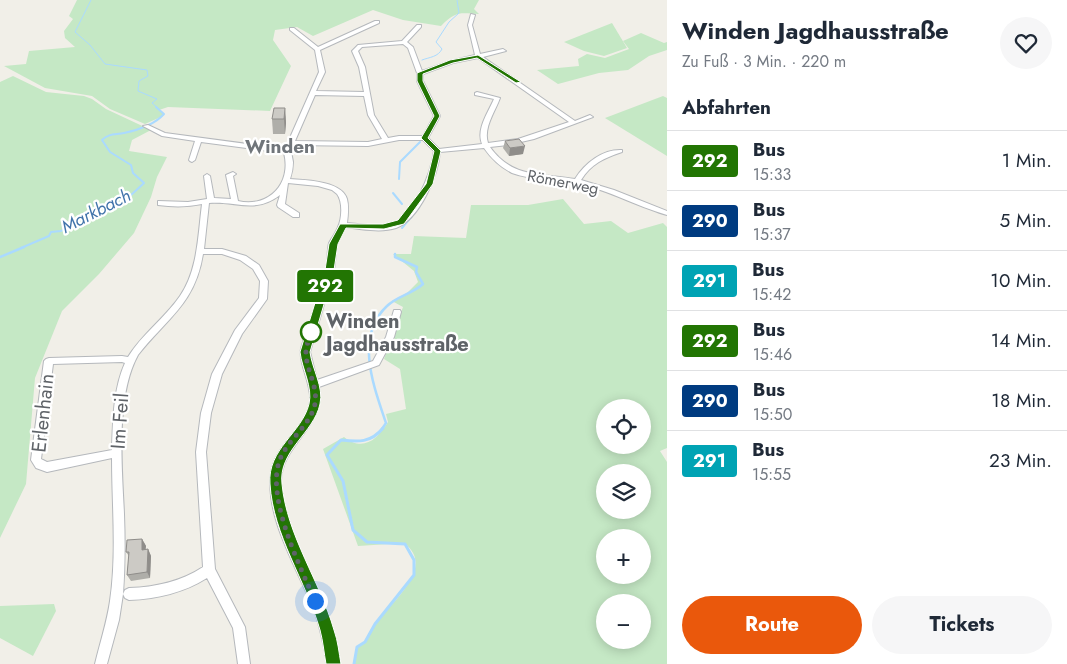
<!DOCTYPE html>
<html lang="de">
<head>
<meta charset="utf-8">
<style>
  body { margin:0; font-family:Jost,sans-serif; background:#f6f6f7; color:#1f2937; height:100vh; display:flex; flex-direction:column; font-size:19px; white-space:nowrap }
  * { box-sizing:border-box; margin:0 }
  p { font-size:16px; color:#747a83 }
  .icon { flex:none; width:28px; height:28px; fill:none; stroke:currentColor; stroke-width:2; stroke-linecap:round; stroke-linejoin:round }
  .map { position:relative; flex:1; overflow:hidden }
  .panel { display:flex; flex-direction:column; background:#fff; width:400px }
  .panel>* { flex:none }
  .badge { padding:0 10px; border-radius:4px; font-size:18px; line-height:32px }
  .controls { position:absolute; left:596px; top:399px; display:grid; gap:10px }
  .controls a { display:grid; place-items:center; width:55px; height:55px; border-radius:50%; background:#fff; box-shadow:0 2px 12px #0003; font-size:25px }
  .you { position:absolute; width:25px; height:25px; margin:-12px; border:4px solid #fff; border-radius:50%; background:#1a73e8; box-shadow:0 0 0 8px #1a73e833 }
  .map>.badge { position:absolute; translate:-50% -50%; box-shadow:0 0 0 2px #fff }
  h2 { padding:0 15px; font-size:19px; line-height:45px }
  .round { display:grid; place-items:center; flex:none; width:52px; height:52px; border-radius:26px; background:#f6f6f7 }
  .overview { display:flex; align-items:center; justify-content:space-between; height:85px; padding:0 15px }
  h1 { font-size:24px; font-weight:700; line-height:38px }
  .action { display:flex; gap:10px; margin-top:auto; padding:10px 15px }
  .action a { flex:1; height:58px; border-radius:30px; background:#ea580c; color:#fff; font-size:20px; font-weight:700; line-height:58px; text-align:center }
  .action a+a { background:#f6f6f7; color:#1f2937 }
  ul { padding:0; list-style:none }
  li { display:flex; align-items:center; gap:15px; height:60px; padding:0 15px; border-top:1px solid #e0e1e3 }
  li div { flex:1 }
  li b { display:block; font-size:19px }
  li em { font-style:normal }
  li .badge { min-width:55px; font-weight:700; text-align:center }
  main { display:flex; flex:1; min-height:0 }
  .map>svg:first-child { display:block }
  .green { fill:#c5e8c5; fill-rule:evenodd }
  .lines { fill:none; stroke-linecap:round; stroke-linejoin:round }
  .stream-far3 { stroke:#aadaff; stroke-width:1 }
  .stream-far2 { stroke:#aadaff; stroke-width:2 }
  .stream-far1 { stroke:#aadaff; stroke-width:2.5 }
  .stream { stroke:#aadaff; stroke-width:3 }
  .street-casing { stroke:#b5b8bc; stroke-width:2 }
  .street { fill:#fff; fill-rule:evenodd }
  .wall { fill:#afaea9 }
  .shaded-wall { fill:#8f8d8a }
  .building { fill:#cccac5; stroke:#8f8d8a }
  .line { fill:#227503; stroke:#fff }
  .walk { stroke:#5f6368; stroke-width:5; stroke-dasharray:0 9 }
  .stop-dot { fill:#fff; stroke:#227503; stroke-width:2.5 }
  .labels { text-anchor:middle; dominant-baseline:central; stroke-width:4.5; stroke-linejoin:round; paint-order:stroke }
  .far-street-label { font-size:16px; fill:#5f6368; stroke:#fff }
  .far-water-label { font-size:18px; font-style:italic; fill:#4174aa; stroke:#fff }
  .far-quarter-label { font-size:19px; font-weight:bold; fill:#70757a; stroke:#fff }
  .stop-label { font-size:20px; font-weight:bold; fill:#5f6368; stroke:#fff; text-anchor:start }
  .street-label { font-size:20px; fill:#5f6368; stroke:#fff }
</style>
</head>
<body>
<main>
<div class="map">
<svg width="667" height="664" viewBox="0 0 667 664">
  <rect width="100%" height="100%" fill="#f1efe8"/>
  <!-- green -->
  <g class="green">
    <path d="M77,0H479L474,9L479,14C459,13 456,11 441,26L403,20L373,10L313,36L297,27L275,30L273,40L291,66L270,111L168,107L159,110L164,114L163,116L145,124L110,109L92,96L45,88L4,66L26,64L29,51L75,47L65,38L64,31L73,19L69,16Z"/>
    <polygon points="612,23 627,48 604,56 584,51 564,42"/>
    <polygon points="641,33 664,43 667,42 667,50 649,56 628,70 599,73 558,84 537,70 579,66 578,59 587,54 605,58 629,49 623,41"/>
    <polygon points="13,76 46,92 84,96 92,99 106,109 151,130 132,140 129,151 167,157 157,177 151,197 134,233 99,274 62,311 35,378 26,484 0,538 0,82"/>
    <polygon points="663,96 667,98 667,156 605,118"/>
    <path d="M563,199L584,224L611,221L628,233L663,223L667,227V448L660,451L667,462V664H353L357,647L365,642C372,614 443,572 404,543L358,546L323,449L344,437C363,452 377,440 388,422L386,414L406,409L400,369L384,359L403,307L392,301L407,293L418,282L414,271L393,254H411L414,236L466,238L471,205H528ZM605,408H642V445H605ZM605,472H642V510H605ZM605,538H642V575H605ZM605,602H642V640H605Z"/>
    <polygon points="54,604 56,611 33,656 0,638 0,606"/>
  </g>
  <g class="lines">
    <!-- stream-far3 -->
    <g class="stream-far3">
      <polyline points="91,0 75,32 90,45 105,64 147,70 148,76 139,81 138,91 157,99 152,103 158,108"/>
      <path d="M422,60C430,57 438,57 442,49L436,42L449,22L459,13L457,0"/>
    </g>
    <!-- stream-far2 -->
    <g class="stream-far2">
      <polyline points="399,179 400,162 420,142"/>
      <polyline points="393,193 402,204"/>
      <polyline points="402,228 412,216"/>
      <path d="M21,248L49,236L51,232L61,231L102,206L112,203L121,195L130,196L144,183L133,173L131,165L110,152L102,140C109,133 116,135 124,133C138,130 155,124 164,114L156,107"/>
    </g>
    <!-- stream-far1 -->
    <g class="stream-far1">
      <polyline points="0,257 24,247"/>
      <path d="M382,429L386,423C374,387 354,337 387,306C397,296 412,294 423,284L416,272L417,267L395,257V254"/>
    </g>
    <!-- stream -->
    <path class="stream" d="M354,664L357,647L365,642L375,624L414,575V560L405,544L367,542L353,530L343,481L327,455L341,440C358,442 371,443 383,428"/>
    <!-- street casing -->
    <g class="street-casing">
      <path id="street" d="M471,14L475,15L472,25L480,54L503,49L506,51L483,57L575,121L590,115L593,117L534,139L508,145L490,147C513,179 541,173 575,179C585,163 603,149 622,150V152C604,158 591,164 581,180L614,190L667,211V215C636,206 608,190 577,183C555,178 533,181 512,173C500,167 491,158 484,148L440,152C438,175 420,219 396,228C381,233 361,229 345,227L337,244L334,270L310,352L317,380L373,361L386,337L394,310H400L401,312L394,337L379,365L319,387C325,429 280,444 281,483C283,529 311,570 327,612C334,629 336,646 339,664H327C324,646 321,630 315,613C299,570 265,520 271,473C275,444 307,429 310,401C312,384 298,363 301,349C308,322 321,297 326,270C328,261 327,251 329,243C332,238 336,232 338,227C342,218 343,202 337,194L332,190L318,186L288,183L285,204L299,213V217H293L278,207L277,205L280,195C255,214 237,201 209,203L204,249H222L246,256L259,265L268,281L267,299L242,334L222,374L211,413L206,452L215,569L245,627L250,664H238L233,628L207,578C183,593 157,599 129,600L125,598L123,594L119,620L107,664H95C100,643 107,622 110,601C117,554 112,506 112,458L47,472L36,468L31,460L44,361L46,359L49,358L122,356L128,357C142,334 165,318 180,296C198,270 198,235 202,204C188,207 173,207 158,205V201L188,202L207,199L204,176L207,174L210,176L214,198L231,199L226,175L233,172L236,174L233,176L238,201C269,208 292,183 284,153L201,142L195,160L192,162L190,161L189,160L195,141L162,136L143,126L148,125L165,133L285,149L319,72L315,50L290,30V28H294L318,47L375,21H379V23L320,50L325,72L316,91L364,92L359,67L352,51L358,45L402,41L417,25H421V27L407,42L413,47L422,71L450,61L475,55L468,25ZM403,44L408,48L417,73V81L434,116L423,136H399L388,138L374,115L365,67L358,51L362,47ZM478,58L569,122L518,139L488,143C483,128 495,112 500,98L477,92L475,93V95L494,99C488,113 476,129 482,144L439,149L428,138L440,116L423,81V74L453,63ZM315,95L364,96L368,115L382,139L368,142L295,141ZM399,140H423L434,151C431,173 414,219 389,225C376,227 361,224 347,223C348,215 349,207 347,199C342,181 306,180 290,179C292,173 293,168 293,162C292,155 290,152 293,145L368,146ZM203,254H222L240,260L253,269L260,281L259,298L235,330L212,374L201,413L196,452L203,567C180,582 156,587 129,588L125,590L123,594C125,567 125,540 124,514C122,467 115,397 138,355C167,318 195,304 203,254ZM122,362L125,363C113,390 113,421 112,450L47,462L41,459L53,364Z"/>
    </g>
    <!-- street -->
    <use href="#street" class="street"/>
  </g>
  <!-- wall -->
  <g class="wall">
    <polygon points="285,108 286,123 285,134 273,134 272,119"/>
    <polygon points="505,141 523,154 509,156 503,148"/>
    <polygon points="142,539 146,546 145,549 148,549 151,556 150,578 131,581 127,575 129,556 126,552"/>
  </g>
  <!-- shaded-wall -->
  <g class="shaded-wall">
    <polygon points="285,108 286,123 285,134 284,119"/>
    <polygon points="525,146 523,154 509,156 510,148"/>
    <polygon points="142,539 146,546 145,556 142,550"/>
    <polygon points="148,549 151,556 150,578 147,572"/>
  </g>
  <!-- building -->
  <g class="building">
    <polygon points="274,108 285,108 284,119 272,119"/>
    <polygon points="519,139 525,146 510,148 505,141"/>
    <polygon points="142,539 142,550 148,549 147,572 127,575 129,552 126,552 127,540"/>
  </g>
  <!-- line -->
  <path class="line" d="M478,55L521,82L516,83L477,58L453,63L423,74V81L440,116L428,138L441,151L433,184L404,224L384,229L346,228L338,244L334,270L310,352C312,369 324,387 320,404C314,433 278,451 282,484C287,536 320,581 334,630C338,641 339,653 341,664H326C324,653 323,641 320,630C306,581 273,535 270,484C267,449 302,433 309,404C313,387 302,369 300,352L325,270L329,244L340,224H383L398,220L426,184L434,151L421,138L434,116L417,81V73L450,60Z"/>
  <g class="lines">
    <!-- walk -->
    <path class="walk" d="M311,332L312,329C310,337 305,347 306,355C307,371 318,387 315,404C310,427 286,440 279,462C267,500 300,566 315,601"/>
  </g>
  <!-- markers -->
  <circle class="stop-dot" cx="311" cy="332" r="10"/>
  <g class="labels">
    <!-- far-street labels -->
    <g class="far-street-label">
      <text transform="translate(563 182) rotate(11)">Römerweg</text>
    </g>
    <!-- far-water labels -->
    <g class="far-water-label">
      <text transform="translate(96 211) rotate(-27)">Markbach</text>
    </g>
    <!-- far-quarter labels -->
    <g class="far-quarter-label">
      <text x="280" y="146">Winden</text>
    </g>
    <!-- stop labels -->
    <g class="stop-label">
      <text x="326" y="321">Winden<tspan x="326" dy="23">Jagdhausstraße</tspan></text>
    </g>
    <!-- street labels -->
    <g class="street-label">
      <text transform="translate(43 413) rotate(-84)">Erlenhain</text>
      <text transform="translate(120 421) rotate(-86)">Im Feil</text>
    </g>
  </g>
</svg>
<div class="controls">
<a><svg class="icon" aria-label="locate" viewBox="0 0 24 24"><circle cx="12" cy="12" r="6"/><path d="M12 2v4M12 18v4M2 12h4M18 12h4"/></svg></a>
<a><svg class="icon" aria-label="layers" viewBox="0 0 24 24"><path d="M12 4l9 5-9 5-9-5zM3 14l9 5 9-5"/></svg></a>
<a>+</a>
<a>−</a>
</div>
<div class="you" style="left:315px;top:601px"></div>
<b class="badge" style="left:325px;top:286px;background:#227503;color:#fff">292</b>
</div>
<section class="panel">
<div class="overview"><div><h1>Winden Jagdhausstraße</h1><p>Zu Fuß · 3 Min. · 220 m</p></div><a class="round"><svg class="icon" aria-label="heart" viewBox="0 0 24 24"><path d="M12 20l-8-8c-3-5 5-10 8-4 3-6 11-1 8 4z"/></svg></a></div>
<h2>Abfahrten</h2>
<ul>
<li><span class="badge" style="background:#227503;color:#fff">292</span><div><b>Bus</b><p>15:33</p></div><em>1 Min.</em></li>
<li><span class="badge" style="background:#003b80;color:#fff">290</span><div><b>Bus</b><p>15:37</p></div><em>5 Min.</em></li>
<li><span class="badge" style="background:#00a3b4;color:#fff">291</span><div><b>Bus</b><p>15:42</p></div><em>10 Min.</em></li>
<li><span class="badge" style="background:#227503;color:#fff">292</span><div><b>Bus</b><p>15:46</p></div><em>14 Min.</em></li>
<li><span class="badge" style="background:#003b80;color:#fff">290</span><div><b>Bus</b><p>15:50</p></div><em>18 Min.</em></li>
<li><span class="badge" style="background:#00a3b4;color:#fff">291</span><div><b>Bus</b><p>15:55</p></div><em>23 Min.</em></li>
</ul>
<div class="action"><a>Route</a><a>Tickets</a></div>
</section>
</main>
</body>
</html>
